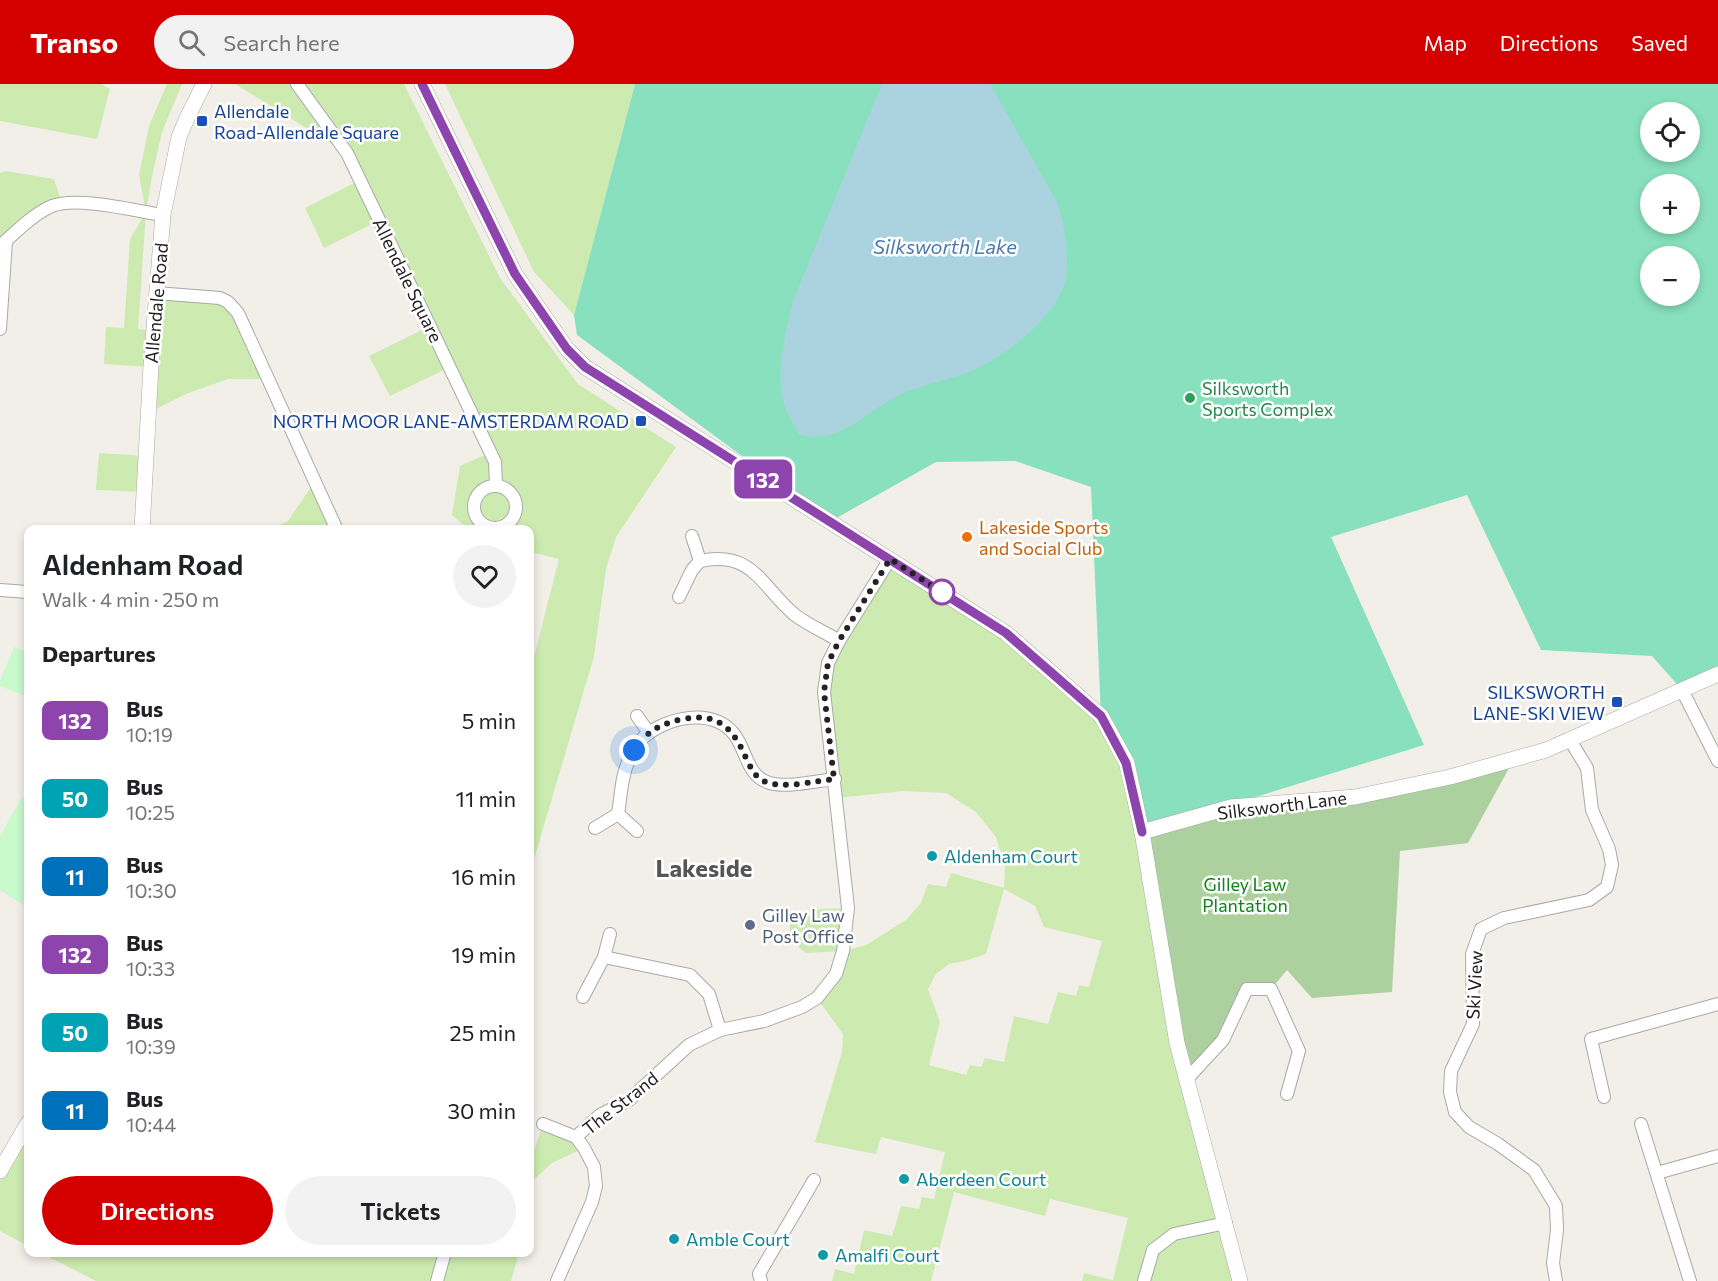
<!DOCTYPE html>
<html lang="en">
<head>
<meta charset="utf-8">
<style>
  body { margin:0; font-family:Commissioner,sans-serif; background:#f2f2f2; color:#202124; height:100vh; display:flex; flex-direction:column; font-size:22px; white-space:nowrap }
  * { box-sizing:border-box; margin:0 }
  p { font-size:20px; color:#757577 }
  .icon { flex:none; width:33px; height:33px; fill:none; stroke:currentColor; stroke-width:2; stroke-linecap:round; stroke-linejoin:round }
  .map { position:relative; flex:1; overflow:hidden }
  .sheet { position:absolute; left:24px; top:441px; width:510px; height:732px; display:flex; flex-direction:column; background:#fff; border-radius:12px; box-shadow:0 3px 9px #0003 }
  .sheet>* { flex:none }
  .badge { padding:0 12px; border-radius:9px; font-size:21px; line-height:39px }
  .controls { position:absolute; left:1640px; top:18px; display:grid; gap:12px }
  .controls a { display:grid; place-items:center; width:60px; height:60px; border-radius:50%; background:#fff; box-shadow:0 3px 9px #0003; font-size:30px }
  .you { position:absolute; width:30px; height:30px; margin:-15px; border:4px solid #fff; border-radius:50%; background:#1a73e8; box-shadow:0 0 0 9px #1a73e833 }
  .map>.badge { position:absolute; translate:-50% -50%; box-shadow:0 0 0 3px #fff }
  h2 { padding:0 18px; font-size:22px; line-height:54px }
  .round { display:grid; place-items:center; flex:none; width:63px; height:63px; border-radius:32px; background:#f2f2f2 }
  .overview { display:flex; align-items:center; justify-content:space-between; height:102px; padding:0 18px }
  h1 { font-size:28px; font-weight:600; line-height:45px }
  .primary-button { display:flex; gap:12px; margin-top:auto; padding:12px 18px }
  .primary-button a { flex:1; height:69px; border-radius:36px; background:#d40000; color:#fff; font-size:24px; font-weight:600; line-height:69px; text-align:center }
  .primary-button a+a { background:#f2f2f2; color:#202124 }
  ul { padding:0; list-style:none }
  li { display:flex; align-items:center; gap:18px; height:78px; padding:0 18px }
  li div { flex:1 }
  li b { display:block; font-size:22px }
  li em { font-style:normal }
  li .badge { min-width:66px; font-weight:700; text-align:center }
  header { display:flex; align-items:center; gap:36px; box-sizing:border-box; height:84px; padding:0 30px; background:#d40000; color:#fff }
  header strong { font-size:28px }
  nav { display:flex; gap:33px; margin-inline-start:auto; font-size:21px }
  .search { width:420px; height:54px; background:#f2f2f2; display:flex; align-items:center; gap:15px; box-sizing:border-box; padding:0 21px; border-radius:33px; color:#757577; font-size:22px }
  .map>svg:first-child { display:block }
  .grass { fill:#cdebb0; fill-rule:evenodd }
  .forest { fill:#add19e }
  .park { fill:#c8facc }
  .pitch { fill:#88e0be; fill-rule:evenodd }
  .water { fill:#aad3df }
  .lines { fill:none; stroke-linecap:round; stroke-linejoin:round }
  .minor-casing { stroke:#a9a9a9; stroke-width:14 }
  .tertiary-casing { stroke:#a9a9a9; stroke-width:16 }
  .minor { stroke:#fff; stroke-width:12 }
  .tertiary { stroke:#fff; stroke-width:15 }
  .line-casing { stroke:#fff; stroke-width:14 }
  .line { stroke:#8e44ad; stroke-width:9 }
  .walk { stroke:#222; stroke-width:6; stroke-dasharray:0 10.8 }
  .transit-dot { fill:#1a4fb4; stroke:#fff; stroke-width:2 }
  .leisure-dot { fill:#2e9e5b; stroke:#fff; stroke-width:2 }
  .food-dot { fill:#e8710a; stroke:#fff; stroke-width:2 }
  .stop-dot { fill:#fff; stroke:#8e44ad; stroke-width:3 }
  .culture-dot { fill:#0f9aa8; stroke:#fff; stroke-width:2 }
  .service-dot { fill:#5c6f8a; stroke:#fff; stroke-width:2 }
  .labels { text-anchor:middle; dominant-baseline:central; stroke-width:5; stroke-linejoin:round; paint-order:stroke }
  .transit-label { font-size:18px; fill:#164399; stroke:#fff; text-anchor:end }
  .street-label { font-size:18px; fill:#222; stroke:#fff }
  .leisure-label { font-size:18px; fill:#27864d; stroke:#fff; text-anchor:start }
  .food-label { font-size:18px; fill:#c56008; stroke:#fff; text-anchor:start }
  .culture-label { font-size:18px; fill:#0d838f; stroke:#fff; text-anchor:start }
  .park-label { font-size:18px; fill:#0c8416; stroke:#fff }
  .service-label { font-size:18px; fill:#4e5e75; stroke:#fff; text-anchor:start }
  .water-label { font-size:20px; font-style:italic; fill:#4a7aab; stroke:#fff }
  .district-label { font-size:24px; font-weight:bold; fill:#555; stroke:#fff }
</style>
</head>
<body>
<header>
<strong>Transo</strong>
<div class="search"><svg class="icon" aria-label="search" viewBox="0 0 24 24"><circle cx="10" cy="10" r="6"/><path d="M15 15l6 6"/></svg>Search here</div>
<nav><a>Map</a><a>Directions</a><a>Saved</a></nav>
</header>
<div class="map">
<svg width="1718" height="1197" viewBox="0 0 1718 1197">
  <rect width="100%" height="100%" fill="#f2efe9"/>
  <!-- grass -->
  <g class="grass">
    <polygon points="0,0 101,0 110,5 97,55 0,37"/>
    <polygon points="167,0 182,0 162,48 153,87 146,128 138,245 153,247 156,209 228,218 269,295 228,295 186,310 148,329 151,283 104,280 106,243 124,244 130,155 146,128 139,91 149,42"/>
    <polygon points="235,0 404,0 500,194 578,300 676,363 616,453 606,485 594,572 530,789 530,589 559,475 530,468 530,446 468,445 452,431 460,382 491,368 450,283 390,312 369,272 430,242 380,136 324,164 305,124 360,96 347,69"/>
    <polygon points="445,0 635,0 574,231 534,188"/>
    <polygon points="6,87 54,95 62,119 0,162 0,89"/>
    <polygon points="99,369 146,372 144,408 96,406"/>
    <polygon points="315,397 337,446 268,446 288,437"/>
    <path d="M890,475L1006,549L1101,632L1126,679L1177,959L1240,1197H1082L1084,1189L1113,1196L1128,1134L1050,1115L1045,1132L954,1108L931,1197H832L835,1185L854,1190L864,1146L892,1152L901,1122L919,1125L922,1113L934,1115L945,1068L881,1053L876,1070L815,1058L842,968L843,950L817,914L842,867L806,869C787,854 781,835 809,827C821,824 836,825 848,824L844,867L866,861L906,836L921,819L928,800L946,803L951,789L1004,804L1005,782L996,753L976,728L946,709L903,707L837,714L828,579ZM1004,805L1035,822L1044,843L1102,857L1089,903L1079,901L1076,912L1058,908L1048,940L1014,932L1004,978L985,974L981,983L970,981L966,991L929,981L940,938L928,905L936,890L949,880L965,877L986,870Z"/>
    <polygon points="28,1039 28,1162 0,1147 0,1087"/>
    <polygon points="543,1040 584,1064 552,1079 531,1098 533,1101 530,1113 530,1079"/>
    <polygon points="41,1169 519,1169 511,1197 96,1197"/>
  </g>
  <!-- forest -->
  <polygon class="forest" points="1514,675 1468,759 1400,767 1392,908 1312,914 1287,886 1271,905 1247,906 1223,956 1187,995 1142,748 1231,723 1355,713"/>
  <!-- park -->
  <g class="park">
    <polygon points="14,563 28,568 28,613 0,602 0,597"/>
    <polygon points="22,713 28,715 28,824 0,806 0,752"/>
  </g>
  <!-- pitch -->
  <path class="pitch" d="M635,0H1718V589L1682,606L1652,572L1541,566L1467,411L1331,453L1424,661L1142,748L1101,632L1091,403L1015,377L936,378L831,437L577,251L574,231ZM1650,28H1689V68H1650ZM1650,100H1689V140H1650ZM1650,172H1689V212H1650Z"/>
  <!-- water -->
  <path class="water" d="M882,0H990L1056,116C1065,139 1069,169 1066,193C1061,230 1004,274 971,287C949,296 924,300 902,310C868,325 840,363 799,350C792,338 784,325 782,311C777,280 786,247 793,217Z"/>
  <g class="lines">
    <!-- minor casing -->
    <g class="minor-casing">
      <g id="minor">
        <polyline points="297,0 347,69 495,378 496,402"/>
        <path d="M0,162C15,149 33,130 52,122C77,112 135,127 163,131"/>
        <polyline points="156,209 220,214 228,218 238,229 337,446"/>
        <polyline points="0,245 6,157"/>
        <circle cx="495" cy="423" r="21"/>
        <polyline points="692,452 700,477"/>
        <polyline points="0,506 28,508"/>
        <path d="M679,513L692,486L700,477C754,466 761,503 795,531C808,541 825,548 839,557"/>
        <polyline points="1682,606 1718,677"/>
        <polyline points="637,632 649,649"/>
        <path d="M618,730C621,713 621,692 629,676C632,668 637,659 644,653C667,633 712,623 734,650C746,665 747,691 767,698C784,705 816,697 835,695"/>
        <polyline points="595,744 618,730 637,747"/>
        <polyline points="604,873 610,850"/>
        <polyline points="583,913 604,873 690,891 709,910 720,946"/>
        <polyline points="1187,995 1223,956 1247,905 1271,905 1299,967 1287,1010"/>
        <polyline points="1604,1013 1591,955 1718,920"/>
        <polyline points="543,1040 576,1053"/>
        <polyline points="1641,1040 1690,1197"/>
        <polyline points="1657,1089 1718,1072"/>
        <polyline points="437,1197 445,1168"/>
        <polyline points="557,1197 592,1118 596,1102 594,1083 584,1064 576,1053 600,1031 629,1016 689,961 720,946 764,937 802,923 817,914 836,890 843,867 848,824 824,608 828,579 839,557 890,475"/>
        <polyline points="761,1197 759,1190 814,1096"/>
        <polyline points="1144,1197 1153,1166 1174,1150 1226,1139"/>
        <polyline points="1556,1197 1553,1179 1557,1146 1556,1122 1534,1086 1498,1060 1469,1043 1455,1028 1450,1008 1451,987 1473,940 1472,870 1481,845 1504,834 1589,816 1607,803 1612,781 1609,765 1592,726 1587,684 1570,656"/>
      </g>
    </g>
    <!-- tertiary casing -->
    <g class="tertiary-casing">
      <g id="tertiary">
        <polyline points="422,0 515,190 567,265 585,283 1006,549 1101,632 1127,679 1142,748 1177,959 1240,1197"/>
        <polyline points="142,446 151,282 163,131 179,53 188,32 204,0"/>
        <polyline points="1142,748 1231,723 1355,713 1450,693 1546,666 1718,590"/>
        <polyline points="0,1087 28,1039"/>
      </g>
    </g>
    <!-- minor -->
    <use href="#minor" class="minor"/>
    <!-- tertiary -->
    <use href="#tertiary" class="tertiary"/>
  </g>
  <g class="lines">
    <!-- line casing -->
    <g class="line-casing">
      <polyline id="line" points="422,0 515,190 567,265 585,283 1006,549 1101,632 1126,679 1142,748"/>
    </g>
    <!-- line -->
    <use href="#line" class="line"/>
    <!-- walk -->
    <path class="walk" d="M634,666C645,649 660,640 679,636C716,627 732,642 746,674C751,684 755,694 766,698C783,705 816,697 834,695L824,608L828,579L839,557L890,475L948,512L942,508"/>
  </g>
  <!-- markers -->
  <g class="transit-dot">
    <rect x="196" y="31" width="12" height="12" rx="3"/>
    <rect x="635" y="331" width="12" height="12" rx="3"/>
    <rect x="1611" y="612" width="12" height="12" rx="3"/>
  </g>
  <circle class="leisure-dot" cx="1190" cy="314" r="6"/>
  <circle class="food-dot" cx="967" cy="453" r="6"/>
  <circle class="stop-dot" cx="942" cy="508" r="12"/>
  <g class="culture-dot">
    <circle cx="932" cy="772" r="6"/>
    <circle cx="904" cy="1095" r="6"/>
    <circle cx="674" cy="1155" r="6"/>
    <circle cx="823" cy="1171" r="6"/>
  </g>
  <circle class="service-dot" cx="750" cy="841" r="6"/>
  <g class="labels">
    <!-- transit labels -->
    <g class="transit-label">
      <text x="214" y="27" text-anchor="start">Allendale<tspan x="214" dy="21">Road-Allendale Square</tspan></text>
      <text x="629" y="337">NORTH MOOR LANE-AMSTERDAM ROAD</text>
      <text x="1605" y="608">SILKSWORTH<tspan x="1605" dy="21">LANE-SKI VIEW</tspan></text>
    </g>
    <!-- street labels -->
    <g class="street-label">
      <text transform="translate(408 196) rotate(64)">Allendale Square</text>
      <text transform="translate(156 219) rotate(-85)">Allendale Road</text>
      <text transform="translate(1282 721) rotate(-7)">Silksworth Lane</text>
      <text transform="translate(1474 901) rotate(-87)">Ski View</text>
      <text transform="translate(620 1019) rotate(-38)">The Strand</text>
    </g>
    <!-- leisure labels -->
    <g class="leisure-label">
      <text x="1202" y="304">Silksworth<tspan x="1202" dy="21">Sports Complex</tspan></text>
    </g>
    <!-- food labels -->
    <g class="food-label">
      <text x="979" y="443">Lakeside Sports<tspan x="979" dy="21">and Social Club</tspan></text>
    </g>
    <!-- culture labels -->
    <g class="culture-label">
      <text x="944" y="772">Aldenham Court</text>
      <text x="916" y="1095">Aberdeen Court</text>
      <text x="686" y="1155">Amble Court</text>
      <text x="835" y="1171">Amalfi Court</text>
    </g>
    <!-- park labels -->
    <g class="park-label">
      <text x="1245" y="800">Gilley Law<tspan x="1245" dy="21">Plantation</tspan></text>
    </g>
    <!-- service labels -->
    <g class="service-label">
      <text x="762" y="831">Gilley Law<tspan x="762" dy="21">Post Office</tspan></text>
    </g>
    <!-- water labels -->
    <g class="water-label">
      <text x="945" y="162">Silksworth Lake</text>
    </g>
    <!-- district labels -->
    <g class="district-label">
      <text x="704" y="783">Lakeside</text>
    </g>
  </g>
</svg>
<div class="controls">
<a><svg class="icon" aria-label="locate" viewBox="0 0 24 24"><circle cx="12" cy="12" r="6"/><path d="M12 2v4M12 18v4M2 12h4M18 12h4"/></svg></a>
<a>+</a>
<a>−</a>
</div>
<div class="you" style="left:634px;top:666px"></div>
<b class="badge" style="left:763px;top:395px;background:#8e44ad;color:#fff">132</b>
<section class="sheet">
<div class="overview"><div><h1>Aldenham Road</h1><p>Walk · 4 min · 250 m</p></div><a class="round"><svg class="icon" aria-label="heart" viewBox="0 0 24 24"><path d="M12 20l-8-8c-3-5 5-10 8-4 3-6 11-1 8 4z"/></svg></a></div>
<h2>Departures</h2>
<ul>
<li><span class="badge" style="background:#8e44ad;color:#fff">132</span><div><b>Bus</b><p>10:19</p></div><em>5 min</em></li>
<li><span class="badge" style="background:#00a3b4;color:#fff">50</span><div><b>Bus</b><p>10:25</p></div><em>11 min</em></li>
<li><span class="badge" style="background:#0072bc;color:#fff">11</span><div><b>Bus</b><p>10:30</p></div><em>16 min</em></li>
<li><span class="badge" style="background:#8e44ad;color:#fff">132</span><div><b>Bus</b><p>10:33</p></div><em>19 min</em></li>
<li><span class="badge" style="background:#00a3b4;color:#fff">50</span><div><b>Bus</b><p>10:39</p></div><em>25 min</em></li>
<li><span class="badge" style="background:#0072bc;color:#fff">11</span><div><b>Bus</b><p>10:44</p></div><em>30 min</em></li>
</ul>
<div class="primary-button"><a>Directions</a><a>Tickets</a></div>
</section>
</div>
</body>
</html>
